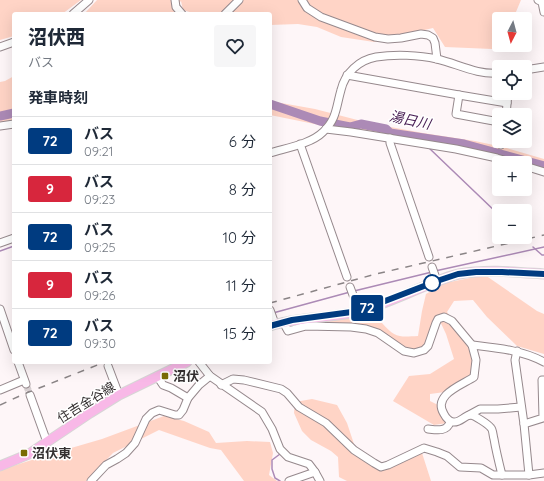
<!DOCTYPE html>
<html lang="ja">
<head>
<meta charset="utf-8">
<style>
  body { margin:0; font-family:Quicksand,"Noto Sans JP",sans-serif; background:#f6f6f7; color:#1f2937; height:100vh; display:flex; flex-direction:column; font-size:15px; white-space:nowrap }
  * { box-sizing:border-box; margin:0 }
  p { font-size:13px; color:#747a83 }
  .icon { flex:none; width:22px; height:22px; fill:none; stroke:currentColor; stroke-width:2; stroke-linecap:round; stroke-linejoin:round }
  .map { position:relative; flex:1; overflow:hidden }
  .panel { position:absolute; left:12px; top:12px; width:260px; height:352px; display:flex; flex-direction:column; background:#fff; border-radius:4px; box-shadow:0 4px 16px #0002 }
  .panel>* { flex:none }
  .badge { padding:0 8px; border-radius:3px; font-size:14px; line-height:26px }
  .needle { width:26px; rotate:186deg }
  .buttons { position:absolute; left:492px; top:12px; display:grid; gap:8px }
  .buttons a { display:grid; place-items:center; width:40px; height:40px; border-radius:4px; background:#fff; box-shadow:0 4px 16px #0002; font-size:20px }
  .map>.badge { position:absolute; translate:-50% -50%; box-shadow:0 0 0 2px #fff }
  h2 { padding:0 16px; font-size:15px; line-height:36px }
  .round { display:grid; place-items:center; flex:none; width:42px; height:42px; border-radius:4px; background:#f6f6f7 }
  .headline { display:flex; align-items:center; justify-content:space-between; height:68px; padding:0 16px }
  h1 { font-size:19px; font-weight:800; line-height:30px }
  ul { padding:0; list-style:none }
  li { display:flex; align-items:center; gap:12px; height:48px; padding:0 16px; border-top:1px solid #e0e1e3 }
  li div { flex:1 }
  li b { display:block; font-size:15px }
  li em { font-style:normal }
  li .badge { min-width:44px; font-weight:700; text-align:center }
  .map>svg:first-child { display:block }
  .green { fill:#ffd4c6 }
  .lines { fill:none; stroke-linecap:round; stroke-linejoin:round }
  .stream { stroke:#ac8ab6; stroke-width:1.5 }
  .river { stroke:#ac8ab6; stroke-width:9 }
  .minor-tunnel { stroke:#d6ced0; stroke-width:7; stroke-dasharray:7 3.5; stroke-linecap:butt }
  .minor-casing { stroke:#96898d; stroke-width:9 }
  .major-casing { stroke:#d7d6d6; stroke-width:11 }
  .minor { stroke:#fff; stroke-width:7 }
  .major { stroke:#f8b8e7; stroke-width:9 }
  .rail { stroke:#8a8486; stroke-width:1.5; stroke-dasharray:7 7; stroke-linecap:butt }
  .line-casing { stroke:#fff; stroke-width:9 }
  .line { stroke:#003b80; stroke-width:6 }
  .stop-dot { fill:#fff; stroke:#003b80; stroke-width:2 }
  .poi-dot { fill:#7b6b05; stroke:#fff; stroke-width:1.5 }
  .labels { text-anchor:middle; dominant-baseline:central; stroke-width:3; stroke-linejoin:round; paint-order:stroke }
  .poi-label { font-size:13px; font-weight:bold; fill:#353031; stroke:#fff; text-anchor:start }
  .street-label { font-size:13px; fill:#353031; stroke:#fff }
  .water-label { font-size:14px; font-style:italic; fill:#461b52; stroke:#fff }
</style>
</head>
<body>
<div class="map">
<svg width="544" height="481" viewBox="0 0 544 481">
  <rect width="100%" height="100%" fill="#fef6f8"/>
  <!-- green -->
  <g class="green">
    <polygon points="0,0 81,0 62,14 14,14 14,36 0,40"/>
    <polygon points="97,0 521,0 513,19 499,19 499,45 500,45 492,49 445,47 433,28 374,42 341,37 317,27 298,24 270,25 270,14 196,14 183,10 181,1 174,8 178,14 84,14"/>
    <polygon points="14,76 14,123 0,125 0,82 5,81"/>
    <polygon points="270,101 315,109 369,123 423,133 475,141 503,147 544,159 544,170 525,163 520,163 485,152 339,129 270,115"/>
    <path d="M485,275L537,311L544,314V354L517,346L487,317L473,300L454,301L447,312L463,336L472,356V375L445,392L430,394V401L438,405L447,423L434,425L393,401L409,376L430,374L454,359L446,334L437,315L423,347L414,350L403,348L378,330L310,325L311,322L356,316L374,321L382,323C395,338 399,337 418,336L422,311L426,294L445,283Z"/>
    <polygon points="312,399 337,405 347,423 355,447 381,467 422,453 431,481 347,481 339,477 338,457 331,451 311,440 302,431 294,413 295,402"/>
    <polygon points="164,416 184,421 209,432 216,443 247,441 270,442 273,453 269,475 277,481 244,481 221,450 210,448 159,430 113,453 86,481 0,481 0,470 54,453 102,439"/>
  </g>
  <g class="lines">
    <!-- stream -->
    <g class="stream">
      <polyline points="429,148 499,215"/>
      <polyline points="533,247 542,255 544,255"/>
      <polyline points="0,251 14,246"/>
      <polyline points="435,271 544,247"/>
      <polyline points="354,291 432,272"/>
      <polyline points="273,313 350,292"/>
      <polyline points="280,454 272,460 272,469 275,478 280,481"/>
    </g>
    <!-- river -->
    <g class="river">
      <polyline points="270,104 320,121 350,127 361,124 386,129 390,133 464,144 544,166"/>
      <polyline points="0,116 14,113"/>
    </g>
    <!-- minor-tunnel -->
    <polyline class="minor-tunnel" points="26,384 30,395"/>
    <!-- minor casing -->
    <g class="minor-casing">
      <g id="minor">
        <polyline points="175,0 176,7 182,14"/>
        <polyline points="302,0 307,8 321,17 375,37 388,39 401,38 421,34 428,35 433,38 435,43 437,59"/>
        <polyline points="538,0 542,2 544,12"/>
        <polyline points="73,14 89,0"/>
        <polyline points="225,14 239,0"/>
        <polyline points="0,47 14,42"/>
        <polyline points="525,70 544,67"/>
        <polyline points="347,75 459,95 456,114 499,122"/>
        <polyline points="459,95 507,103"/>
        <polyline points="506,115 508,93"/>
        <polyline points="0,126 14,124"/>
        <polyline points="326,129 351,132 456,149 497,158 514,163"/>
        <polyline points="390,138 390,143 429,257"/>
        <polyline points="300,144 347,277"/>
        <polyline points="501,145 502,141"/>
        <path d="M270,153C286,148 311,144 323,132C337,119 336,107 341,90C345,73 359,60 376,57C395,54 419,55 437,59C458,64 477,75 499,73"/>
        <polyline points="525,166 544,172"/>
        <polyline points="0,243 14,238"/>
        <polyline points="432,267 437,281"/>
        <polyline points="350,287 359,311"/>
        <polyline points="0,309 14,350"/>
        <polyline points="270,310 275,324"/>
        <path d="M283,322L288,331L306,326L351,327L366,329L378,333L404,351L414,353L424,350L428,346L436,323L438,319L444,317L452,321L472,345L476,360L474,377C462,385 432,395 444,414C446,418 449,421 453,422C460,423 464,416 470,415C474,415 488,424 491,428C493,430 493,436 494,439C496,451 499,463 502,475"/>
        <path d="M472,345C497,348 522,350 544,362"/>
        <polyline points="517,351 515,360 524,424 529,475"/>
        <polyline points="18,362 26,384"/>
        <polyline points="199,362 210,376 262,412 272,429 280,449 288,457 309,464 315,472 320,481"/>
        <polyline points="108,366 119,395"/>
        <polyline points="221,385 233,379 244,380 281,389 287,393 299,407 326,423 354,450 374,463 381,467 388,465 424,448 437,452 447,456 460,467 481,468 493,475 529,475 544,473"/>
        <polyline points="0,390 24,380"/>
        <polyline points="30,395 47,442"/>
        <polyline points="188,398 199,385 210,376"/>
        <polyline points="469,415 480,409 498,409 521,407"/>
        <polyline points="524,424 543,418 542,380 544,380"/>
        <path d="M428,429C437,430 447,432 450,422"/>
        <polyline points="91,481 106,465 117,459 126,453 135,443 146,419 152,413 159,410 175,415 179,415 183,410 188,398 171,388 163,385 157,376"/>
        <polyline points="289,481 315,472"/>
      </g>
    </g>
    <!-- major casing -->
    <g class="major-casing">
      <g id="major">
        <path d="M270,326C299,316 330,319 360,311C383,305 405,294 428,285C438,281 449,276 459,274C487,269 516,272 544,274"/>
        <polyline points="0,466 29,454 90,413 119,395 187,362"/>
      </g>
    </g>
    <!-- minor -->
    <use href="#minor" class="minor"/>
    <!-- major -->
    <use href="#major" class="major"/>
    <!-- rail -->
    <g class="rail">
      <polyline points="270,303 376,274 544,235"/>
      <polyline points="0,405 24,394 105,362"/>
    </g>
  </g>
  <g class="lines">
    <!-- line casing -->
    <g class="line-casing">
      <polyline id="line" points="270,326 292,320 359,311 437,281 458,274 476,272 502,272 544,274"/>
    </g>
    <!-- line -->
    <use href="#line" class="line"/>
  </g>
  <!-- markers -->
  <circle class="stop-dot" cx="432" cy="283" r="8"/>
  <g class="poi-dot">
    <rect x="161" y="372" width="8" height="8" rx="2"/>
    <rect x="20" y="449" width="8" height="8" rx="2"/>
  </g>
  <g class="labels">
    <!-- poi labels -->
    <g class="poi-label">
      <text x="173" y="376">沼伏</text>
      <text x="32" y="453">沼伏東</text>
    </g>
    <!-- street labels -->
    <g class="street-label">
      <text transform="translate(86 402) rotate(-32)">住吉金谷線</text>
    </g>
    <!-- water labels -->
    <g class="water-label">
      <text transform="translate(410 120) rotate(12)">湯日川</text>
    </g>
  </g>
</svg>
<div class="buttons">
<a><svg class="needle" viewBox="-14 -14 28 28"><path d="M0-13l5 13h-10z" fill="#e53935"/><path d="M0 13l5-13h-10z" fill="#747a83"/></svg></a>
<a><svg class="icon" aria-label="locate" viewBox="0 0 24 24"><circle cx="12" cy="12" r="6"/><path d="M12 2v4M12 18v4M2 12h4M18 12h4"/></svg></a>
<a><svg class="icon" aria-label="layers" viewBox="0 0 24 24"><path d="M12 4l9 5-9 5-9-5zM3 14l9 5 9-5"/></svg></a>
<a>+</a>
<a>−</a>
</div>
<b class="badge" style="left:367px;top:308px;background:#003b80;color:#fff">72</b>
<section class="panel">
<div class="headline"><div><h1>沼伏西</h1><p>バス</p></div><a class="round"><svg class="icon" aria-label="heart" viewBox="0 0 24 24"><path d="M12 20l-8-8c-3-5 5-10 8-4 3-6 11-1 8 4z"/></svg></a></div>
<h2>発車時刻</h2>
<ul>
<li><span class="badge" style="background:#003b80;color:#fff">72</span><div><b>バス</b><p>09:21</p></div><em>6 分</em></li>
<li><span class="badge" style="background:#d7263d;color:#fff">9</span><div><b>バス</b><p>09:23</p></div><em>8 分</em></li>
<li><span class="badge" style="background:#003b80;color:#fff">72</span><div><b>バス</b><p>09:25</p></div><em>10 分</em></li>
<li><span class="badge" style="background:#d7263d;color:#fff">9</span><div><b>バス</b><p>09:26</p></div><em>11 分</em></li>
<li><span class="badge" style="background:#003b80;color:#fff">72</span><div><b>バス</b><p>09:30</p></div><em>15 分</em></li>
</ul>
</section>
</div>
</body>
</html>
